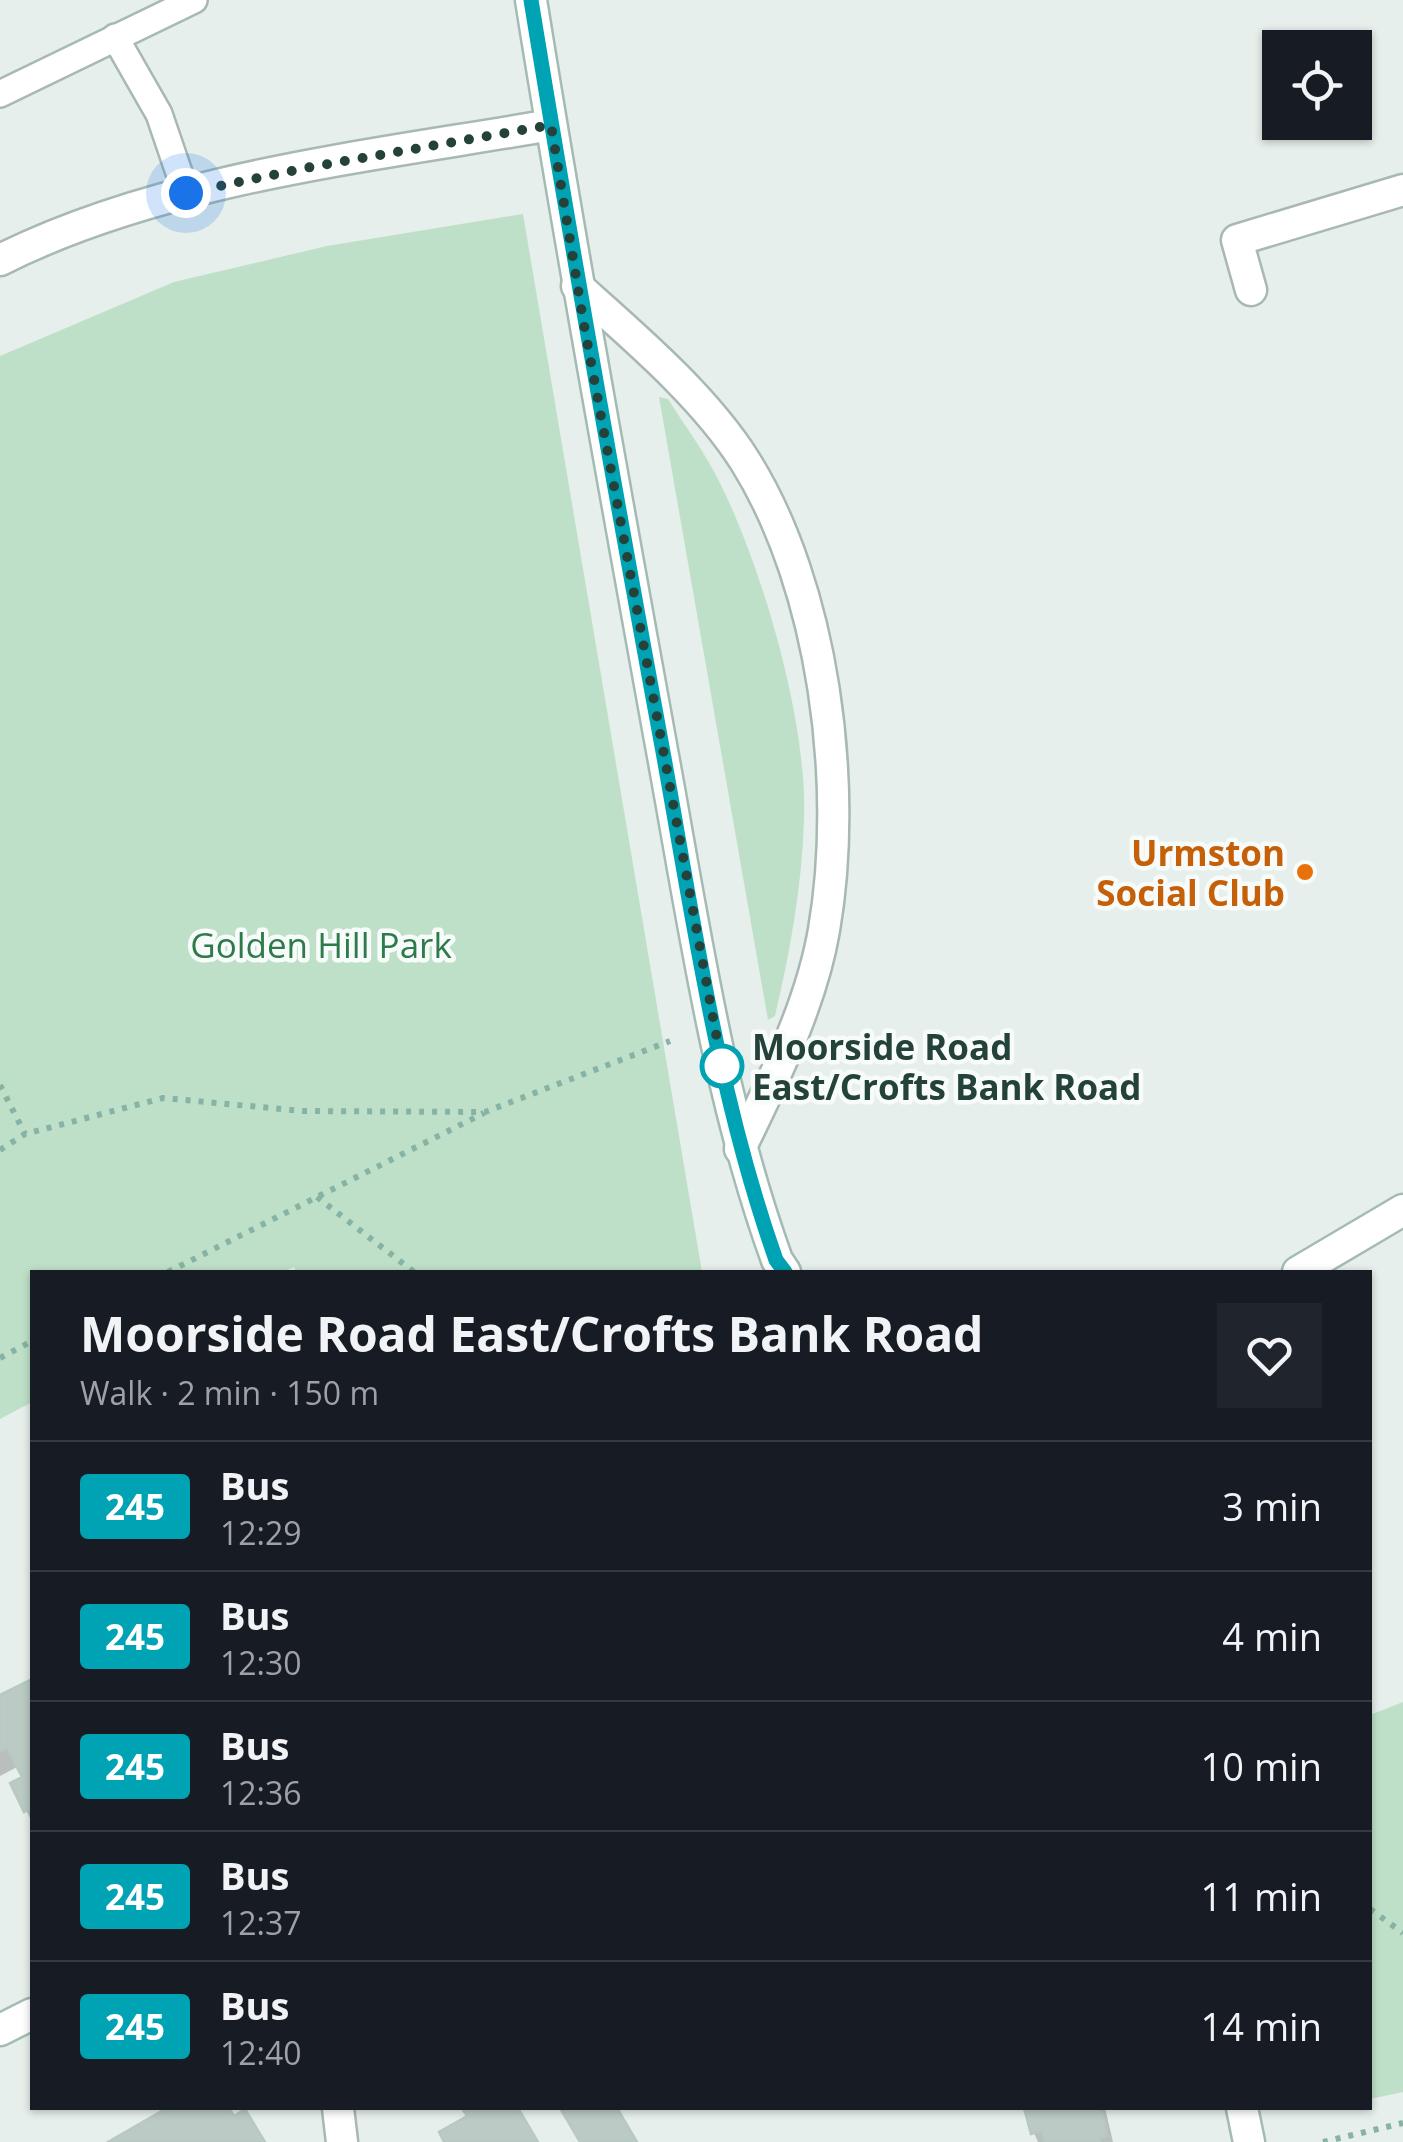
<!DOCTYPE html>
<html lang="en">
<head>
<meta charset="utf-8">
<style>
  body { margin:0; font-family:"Open Sans",sans-serif; background:#20242c; color:#f1f3f6; height:100vh; display:flex; flex-direction:column; font-size:38px; white-space:nowrap }
  * { box-sizing:border-box; margin:0 }
  p { font-size:32px; color:#9ea1a6 }
  .icon { flex:none; width:55px; height:55px; fill:none; stroke:currentColor; stroke-width:2; stroke-linecap:round; stroke-linejoin:round }
  .map { position:relative; flex:1; overflow:hidden }
  .sheet { position:absolute; left:30px; top:1270px; width:1342px; height:840px; display:flex; flex-direction:column; background:#171b24; border-radius:0px; box-shadow:0 2px 8px #0004 }
  .sheet>* { flex:none }
  .badge { padding:0 20px; border-radius:8px; font-size:35px; line-height:65px }
  .tools { position:absolute; left:1262px; top:30px; display:grid; gap:20px }
  .tools a { display:grid; place-items:center; width:110px; height:110px; border-radius:0px; background:#171b24; box-shadow:0 2px 8px #0004; font-size:50px }
  .you { position:absolute; width:50px; height:50px; margin:-25px; border:8px solid #fff; border-radius:50%; background:#1a73e8; box-shadow:0 0 0 15px #1a73e833 }
  .map>.badge { position:absolute; translate:-50% -50%; box-shadow:0 0 0 5px #fff }
  .round { display:grid; place-items:center; flex:none; width:105px; height:105px; border-radius:0px; background:#20242c }
  .overview { display:flex; align-items:center; justify-content:space-between; height:170px; padding:0 50px }
  h1 { font-size:48px; font-weight:700; line-height:75px }
  ul { padding:0; list-style:none }
  li { display:flex; align-items:center; gap:30px; height:130px; padding:0 50px; border-top:2px solid #363941 }
  li div { flex:1 }
  li b { display:block; font-size:38px }
  li em { font-style:normal }
  li .badge { min-width:110px; font-weight:700; text-align:center }
  .map>svg:first-child { display:block }
  .green { fill:#bfe0c8 }
  .shadow { fill:#0003 }
  .building { fill:#bbcac4; stroke:#b8c9c2; stroke-width:2.5 }
  .lines { fill:none; stroke-linecap:round; stroke-linejoin:round }
  .lane-casing { stroke:#a8b8b2; stroke-width:30 }
  .street-casing { stroke:#a8b8b2; stroke-width:35 }
  .secondary-casing { stroke:#a4bbb3; stroke-width:35 }
  .path { stroke:#86b3a5; stroke-width:6; stroke-dasharray:5 8; stroke-linecap:butt }
  .lane { stroke:#fff; stroke-width:25 }
  .street { stroke:#fff; stroke-width:30 }
  .secondary { stroke:#fff; stroke-width:30 }
  .line-casing { stroke:#fff; stroke-width:22 }
  .line { stroke:#00a3b4; stroke-width:15 }
  .walk { stroke:#24423a; stroke-width:10; stroke-dasharray:0 18 }
  .food-dot { fill:#e8710a; stroke:#f7fbf9; stroke-width:4 }
  .stop-dot { fill:#fff; stroke:#00a3b4; stroke-width:5 }
  .labels { text-anchor:middle; dominant-baseline:central; stroke-width:9; stroke-linejoin:round; paint-order:stroke }
  .food-label { font-size:35px; font-weight:bold; fill:#c56008; stroke:#f7fbf9; text-anchor:end }
  .park-label { font-size:35px; fill:#2d7a4b; stroke:#f7fbf9 }
  .stop-label { font-size:35px; font-weight:bold; fill:#24423a; stroke:#f7fbf9; text-anchor:start }
</style>
</head>
<body>
<div class="map">
<svg width="1403" height="2142" viewBox="0 0 1403 2142">
  <rect width="100%" height="100%" fill="#e6efeb"/>
  <!-- green -->
  <g class="green">
    <polygon points="523,214 702,1272 297,1272 294,1267 282,1272 32,1272 32,1402 0,1419 0,356 174,282 327,246"/>
    <path d="M659,397L668,399C685,426 706,454 720,483C763,570 808,723 804,820C802,886 790,952 775,1016L768,1020Z"/>
    <polygon points="1403,1702 1403,2092 1370,2099 1370,1715"/>
  </g>
  <!-- shadow -->
  <g class="shadow">
    <polygon points="32,1682 32,1822 13,1784 26,1778 19,1766 0,1776 0,1698"/>
    <polygon points="1023,2108 1105,2108 1113,2142 1038,2142"/>
  </g>
  <!-- building -->
  <g class="building">
    <polygon points="32,1679 32,1808 24,1812 10,1783 22,1777 7,1748 0,1752 0,1695"/>
    <polygon points="167,2108 229,2108 234,2116 245,2109 265,2142 108,2142"/>
    <polygon points="462,2108 518,2108 538,2142 444,2142 439,2132 467,2116"/>
    <polygon points="560,2108 617,2108 637,2142 580,2142"/>
    <polygon points="1024,2108 1101,2108 1107,2136 1099,2138 1100,2142 1045,2142 1042,2131 1031,2134"/>
  </g>
  <g class="lines">
    <!-- lane casing -->
    <g class="lane-casing">
      <g id="lane">
        <polyline points="115,37 159,114 186,193"/>
        <polyline points="0,94 194,0"/>
      </g>
    </g>
    <!-- street casing -->
    <g class="street-casing">
      <g id="street">
        <path d="M0,260C163,178 372,156 551,125"/>
        <path d="M577,286C634,337 704,396 745,461C824,587 849,785 824,930C811,1006 773,1080 740,1149"/>
        <polyline points="1251,290 1237,240 1403,190"/>
        <polyline points="338,2108 342,2142"/>
      </g>
    </g>
    <!-- secondary casing -->
    <g class="secondary-casing">
      <g id="secondary">
        <path d="M531,0C571,249 616,497 661,745C693,918 717,1094 777,1260L785,1272"/>
        <polyline points="1298,1272 1403,1210"/>
        <polyline points="0,2030 32,2014"/>
        <polyline points="1242,2108 1249,2142"/>
      </g>
    </g>
    <!-- path -->
    <g class="path">
      <polyline points="0,1085 25,1134"/>
      <polyline points="0,1150 25,1134 163,1098 303,1111 485,1112 670,1041"/>
      <polyline points="317,1197 414,1272"/>
      <polyline points="168,1272 484,1113"/>
      <polyline points="0,1358 32,1341"/>
      <polyline points="1370,1909 1403,1933"/>
      <polyline points="1323,2142 1403,2123"/>
    </g>
    <!-- lane -->
    <use href="#lane" class="lane"/>
    <!-- street -->
    <use href="#street" class="street"/>
    <!-- secondary -->
    <use href="#secondary" class="secondary"/>
  </g>
  <g class="lines">
    <!-- line casing -->
    <g class="line-casing">
      <path id="line" d="M531,0C572,251 617,502 663,752C694,923 718,1096 776,1260L785,1272"/>
    </g>
    <!-- line -->
    <use href="#line" class="line"/>
    <!-- walk -->
    <polyline class="walk" points="186,193 311,167 551,125 584,325 722,1066"/>
  </g>
  <!-- markers -->
  <circle class="food-dot" cx="1305" cy="872" r="10"/>
  <circle class="stop-dot" cx="722" cy="1066" r="20"/>
  <g class="labels">
    <!-- food labels -->
    <g class="food-label">
      <text x="1285" y="852">Urmston<tspan x="1285" dy="40">Social Club</tspan></text>
    </g>
    <!-- park labels -->
    <g class="park-label">
      <text x="321" y="944">Golden Hill Park</text>
    </g>
    <!-- stop labels -->
    <g class="stop-label">
      <text x="752" y="1046">Moorside Road<tspan x="752" dy="40">East/Crofts Bank Road</tspan></text>
    </g>
  </g>
</svg>
<div class="tools">
<a><svg class="icon" aria-label="locate" viewBox="0 0 24 24"><circle cx="12" cy="12" r="6"/><path d="M12 2v4M12 18v4M2 12h4M18 12h4"/></svg></a>
</div>
<div class="you" style="left:186px;top:193px"></div>
<section class="sheet">
<div class="overview"><div><h1>Moorside Road East/Crofts Bank Road</h1><p>Walk · 2 min · 150 m</p></div><a class="round"><svg class="icon" aria-label="heart" viewBox="0 0 24 24"><path d="M12 20l-8-8c-3-5 5-10 8-4 3-6 11-1 8 4z"/></svg></a></div>
<ul>
<li><span class="badge" style="background:#00a3b4;color:#fff">245</span><div><b>Bus</b><p>12:29</p></div><em>3 min</em></li>
<li><span class="badge" style="background:#00a3b4;color:#fff">245</span><div><b>Bus</b><p>12:30</p></div><em>4 min</em></li>
<li><span class="badge" style="background:#00a3b4;color:#fff">245</span><div><b>Bus</b><p>12:36</p></div><em>10 min</em></li>
<li><span class="badge" style="background:#00a3b4;color:#fff">245</span><div><b>Bus</b><p>12:37</p></div><em>11 min</em></li>
<li><span class="badge" style="background:#00a3b4;color:#fff">245</span><div><b>Bus</b><p>12:40</p></div><em>14 min</em></li>
</ul>
</section>
</div>
</body>
</html>
